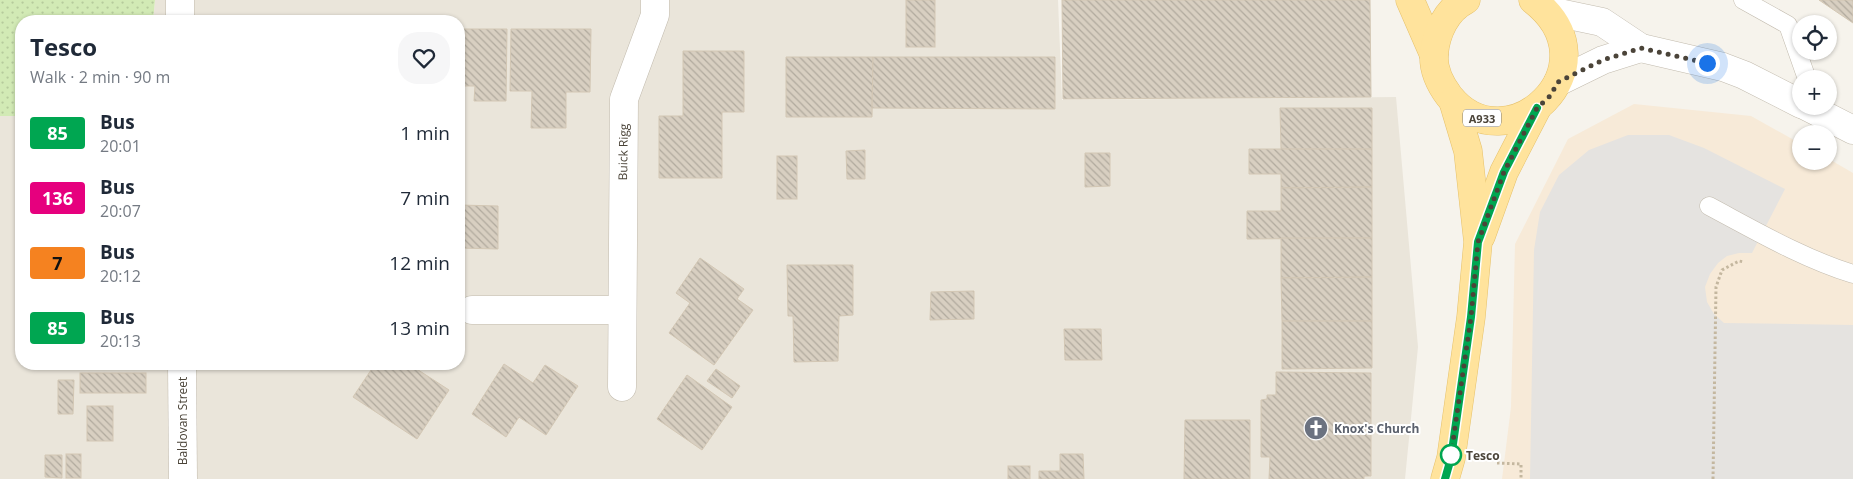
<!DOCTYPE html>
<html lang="en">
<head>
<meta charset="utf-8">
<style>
  body { margin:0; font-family:"Open Sans",sans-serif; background:#f6f6f7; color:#1f2937; height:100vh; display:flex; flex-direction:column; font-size:19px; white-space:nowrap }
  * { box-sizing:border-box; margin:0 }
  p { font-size:16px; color:#747a83 }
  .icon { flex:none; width:28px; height:28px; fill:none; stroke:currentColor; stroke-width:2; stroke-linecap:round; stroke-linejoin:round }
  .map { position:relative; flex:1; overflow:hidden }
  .side { position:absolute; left:15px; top:15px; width:450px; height:355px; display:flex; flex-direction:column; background:#fff; border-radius:20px; box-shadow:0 1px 4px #0004 }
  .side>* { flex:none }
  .badge { padding:0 10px; border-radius:4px; font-size:18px; line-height:32px }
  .fabs { position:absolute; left:1792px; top:15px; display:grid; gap:10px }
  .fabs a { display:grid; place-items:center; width:45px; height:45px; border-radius:50%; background:#fff; box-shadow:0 1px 4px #0004; font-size:25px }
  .you { position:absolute; width:25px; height:25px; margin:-12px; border:4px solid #fff; border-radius:50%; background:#1a73e8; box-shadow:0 0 0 8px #1a73e833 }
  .map>.badge { position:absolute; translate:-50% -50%; box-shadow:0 0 0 2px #fff }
  .round { display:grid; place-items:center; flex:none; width:52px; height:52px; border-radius:20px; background:#f6f6f7 }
  .headline { display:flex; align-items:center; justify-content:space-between; height:85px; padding:0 15px }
  h1 { font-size:24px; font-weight:700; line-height:38px }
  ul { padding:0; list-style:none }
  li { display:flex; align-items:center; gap:15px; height:65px; padding:0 15px }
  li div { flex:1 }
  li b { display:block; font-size:19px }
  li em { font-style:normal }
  li .badge { min-width:55px; font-weight:700; text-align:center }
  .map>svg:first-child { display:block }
  .residential { fill:#eae5da }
  .commercial { fill:#f7ead8 }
  .grass { fill:url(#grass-dots) }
  .parking { fill:#e5e3e0 }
  .building { fill:url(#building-back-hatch); stroke:#d3c7b4 }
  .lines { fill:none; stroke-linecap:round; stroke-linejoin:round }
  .service-casing { stroke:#c2bbae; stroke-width:19 }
  .minor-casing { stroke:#c2bbae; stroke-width:29 }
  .primary-casing { stroke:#e6c16a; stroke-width:29 }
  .path { stroke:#c4b79f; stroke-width:3; stroke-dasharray:2.5 2.5; stroke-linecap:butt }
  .service { stroke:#fff; stroke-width:18 }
  .minor { stroke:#fff; stroke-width:28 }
  .primary { stroke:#ffe39c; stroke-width:28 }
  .line-casing { stroke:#fff; stroke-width:11 }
  .line { stroke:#00a651; stroke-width:8 }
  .walk { stroke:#4b4439; stroke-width:5; stroke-dasharray:0 9 }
  .stop-dot { fill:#fff; stroke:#00a651; stroke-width:2.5 }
  .labels { text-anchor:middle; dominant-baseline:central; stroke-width:4; stroke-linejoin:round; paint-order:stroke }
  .shield { fill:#fff; stroke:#817c74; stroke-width:1 }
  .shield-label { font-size:11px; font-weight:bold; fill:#4b4439 }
  .street-label { font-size:12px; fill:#4b4439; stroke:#fff }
  .worship-label { font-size:12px; font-weight:bold; fill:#5b616d; stroke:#fff; text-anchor:start }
  .stop-label { font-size:12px; font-weight:bold; fill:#4b4439; stroke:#fff; text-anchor:start }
</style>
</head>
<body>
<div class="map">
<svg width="1853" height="479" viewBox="0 0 1853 479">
  <defs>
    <pattern id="grass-dots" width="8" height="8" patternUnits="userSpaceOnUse" patternTransform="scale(1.25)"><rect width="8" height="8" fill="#d2eab5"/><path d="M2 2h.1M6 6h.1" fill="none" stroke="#b6ca9c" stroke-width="1.8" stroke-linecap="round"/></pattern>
    <pattern id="building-back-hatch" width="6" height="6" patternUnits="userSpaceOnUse" patternTransform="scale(1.25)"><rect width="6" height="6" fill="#d8cfc1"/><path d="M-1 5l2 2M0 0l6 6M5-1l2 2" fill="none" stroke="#b1aa9e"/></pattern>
  </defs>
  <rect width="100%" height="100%" fill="#f6f3ec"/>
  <!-- residential -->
  <polygon class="residential" points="155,0 1058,0 1062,100 1396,97 1418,347 1405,479 0,479 0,116 21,116 21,364 459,364 459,21 153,21"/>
  <!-- commercial -->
  <polygon class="commercial" points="1634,104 1751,116 1801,144 1801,161 1829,161 1829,159 1853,173 1853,479 1502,479 1511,407 1515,244 1568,139"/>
  <!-- grass -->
  <polygon class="grass" points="0,0 155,0 153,21 21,21 21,116 0,116"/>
  <!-- parking -->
  <polygon class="parking" points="1628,135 1669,135 1704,148 1785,189 1752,253 1739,253 1727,256 1718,263 1710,274 1705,287 1707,302 1714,314 1724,323 1853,325 1853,479 1530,479 1534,250 1540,212 1559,175 1589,150"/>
  <!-- building -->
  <g class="building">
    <rect x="906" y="0" width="29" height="47"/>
    <polygon points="1062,0 1370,0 1371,97 1063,99"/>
    <polygon points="1819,0 1853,0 1853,23"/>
    <polygon points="459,29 507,29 506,101 474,101 475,86 461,86 461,71 459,71"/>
    <polygon points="511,29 591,29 590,92 566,92 566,128 531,128 532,91 510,91"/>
    <polygon points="683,51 744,51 744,112 722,112 722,178 659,178 659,116 683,116"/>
    <polygon points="786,57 873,57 872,117 786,117"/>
    <polygon points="873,57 1055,57 1055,109 872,108"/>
    <polygon points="1280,108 1372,108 1372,149 1281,149"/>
    <polygon points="1249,149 1372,149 1372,187 1281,188 1281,174 1249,174"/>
    <polygon points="865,150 865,179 847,179 846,151"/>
    <polygon points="1085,153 1110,153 1110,186 1085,187"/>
    <rect x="777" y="156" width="20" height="43"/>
    <polygon points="1372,187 1372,238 1247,239 1247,211 1281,211 1281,188"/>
    <polygon points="459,205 498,206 498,249 459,248"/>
    <polygon points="1281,238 1372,238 1372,277 1281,278"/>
    <polygon points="700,258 744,289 737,299 753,310 714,365 669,333 690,303 676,293"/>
    <polygon points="787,265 853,265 853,315 839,316 838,361 794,362 793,316 788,316"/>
    <polygon points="1372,277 1372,321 1282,321 1281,278"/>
    <polygon points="974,291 974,319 930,320 931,292"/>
    <polygon points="1282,321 1372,321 1372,368 1282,369"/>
    <polygon points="1064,329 1101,329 1102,360 1065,360"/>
    <polygon points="375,364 409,364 449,390 417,439 353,397"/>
    <polygon points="504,364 533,383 545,365 578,386 546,435 519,417 506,437 472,414"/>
    <polygon points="716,369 740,386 732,398 707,381"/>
    <polygon points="1276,372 1371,373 1371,476 1364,476 1364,479 1269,479 1270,457 1261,457 1261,400 1267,399 1267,395 1276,395"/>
    <rect x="80" y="373" width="66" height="20"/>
    <polygon points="687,375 732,407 702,450 657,419"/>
    <polygon points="58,380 74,380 73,414 58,414"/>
    <rect x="87" y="406" width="26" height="35"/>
    <polygon points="1185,420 1250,420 1250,479 1184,479"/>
    <rect x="66" y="454" width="15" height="24"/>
    <polygon points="1060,454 1083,454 1084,479 1039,479 1039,471 1060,471"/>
    <polygon points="45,455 62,455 62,478 45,477"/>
    <rect x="1008" y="466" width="22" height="13"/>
  </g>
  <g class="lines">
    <!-- service casing -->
    <g class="service-casing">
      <g id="service">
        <polyline points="1743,0 1788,25 1807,79"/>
        <path d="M1709,206C1756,231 1802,258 1853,274"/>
      </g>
    </g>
    <!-- minor casing -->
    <g class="minor-casing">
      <g id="minor">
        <polyline points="180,0 180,21"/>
        <polyline points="1545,10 1602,22 1641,48 1723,67 1744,75 1801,104"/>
        <polyline points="1558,82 1603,60 1641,48"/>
        <polyline points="1806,106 1853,130"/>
        <polyline points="472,310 622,310"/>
        <polyline points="182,364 183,479"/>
        <polyline points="622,387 624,99 655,15 655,0"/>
      </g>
    </g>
    <!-- primary casing -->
    <g class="primary-casing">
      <g id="primary">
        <polyline points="1410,0 1434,55"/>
        <path d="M1466,0C1446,10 1436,33 1434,54C1433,69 1440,84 1449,96C1507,169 1618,66 1533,0"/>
        <polyline points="1481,236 1504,172 1537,108"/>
        <polyline points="1445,479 1451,458 1471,317 1478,242 1468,151 1453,101"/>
      </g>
    </g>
    <!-- path -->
    <g class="path">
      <polyline points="1497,463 1521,464 1521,479"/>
      <polyline points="1713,479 1716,287 1722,270 1739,261 1744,262"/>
    </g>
    <!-- service -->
    <use href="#service" class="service"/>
    <!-- minor -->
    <use href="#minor" class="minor"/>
    <!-- primary -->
    <use href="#primary" class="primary"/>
  </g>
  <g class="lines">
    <!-- line casing -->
    <g class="line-casing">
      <polyline id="line" points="1445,479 1451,458 1471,317 1478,242 1504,172 1537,108"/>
    </g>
    <!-- line -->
    <use href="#line" class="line"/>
    <!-- walk -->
    <polyline class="walk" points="1451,455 1471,317 1478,242 1504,172 1537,108 1550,96 1558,82 1603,60 1641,48 1707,63"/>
  </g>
  <!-- icons -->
  <defs>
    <g id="church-disc" transform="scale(1.25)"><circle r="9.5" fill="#6b7280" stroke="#fff"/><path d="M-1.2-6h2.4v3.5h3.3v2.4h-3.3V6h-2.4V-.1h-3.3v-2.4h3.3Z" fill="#fff"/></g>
  </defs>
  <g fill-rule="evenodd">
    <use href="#church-disc" x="1316" y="428"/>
  </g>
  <!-- markers -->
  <circle class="stop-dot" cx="1451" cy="455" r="10"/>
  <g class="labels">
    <!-- shield labels -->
    <rect class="shield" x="1463" y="109.5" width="38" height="17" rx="4"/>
    <g class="shield-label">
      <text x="1482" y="118">A933</text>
    </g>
    <!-- street labels -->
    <g class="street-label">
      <text transform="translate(623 152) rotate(-89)">Buick Rigg</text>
      <text transform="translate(182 421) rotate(-90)">Baldovan Street</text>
    </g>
    <!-- worship labels -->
    <g class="worship-label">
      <text x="1334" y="428">Knox's Church</text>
    </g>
    <!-- stop labels -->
    <g class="stop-label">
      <text x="1466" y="455">Tesco</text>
    </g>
  </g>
</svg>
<div class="fabs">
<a><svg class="icon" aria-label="locate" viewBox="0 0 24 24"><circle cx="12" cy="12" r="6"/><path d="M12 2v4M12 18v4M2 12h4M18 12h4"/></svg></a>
<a>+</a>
<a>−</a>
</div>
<div class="you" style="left:1707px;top:63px"></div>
<section class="side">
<div class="headline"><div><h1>Tesco</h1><p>Walk · 2 min · 90 m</p></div><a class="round"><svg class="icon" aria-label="heart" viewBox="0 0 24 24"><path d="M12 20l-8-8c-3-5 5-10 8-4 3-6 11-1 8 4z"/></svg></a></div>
<ul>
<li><span class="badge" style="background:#00a651;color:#fff">85</span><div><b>Bus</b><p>20:01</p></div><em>1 min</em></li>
<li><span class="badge" style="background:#e6007e;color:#fff">136</span><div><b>Bus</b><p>20:07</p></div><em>7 min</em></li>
<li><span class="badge" style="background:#f58220;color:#111">7</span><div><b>Bus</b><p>20:12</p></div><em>12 min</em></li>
<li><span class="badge" style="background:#00a651;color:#fff">85</span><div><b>Bus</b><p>20:13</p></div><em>13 min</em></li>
</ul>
</section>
</div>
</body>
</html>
